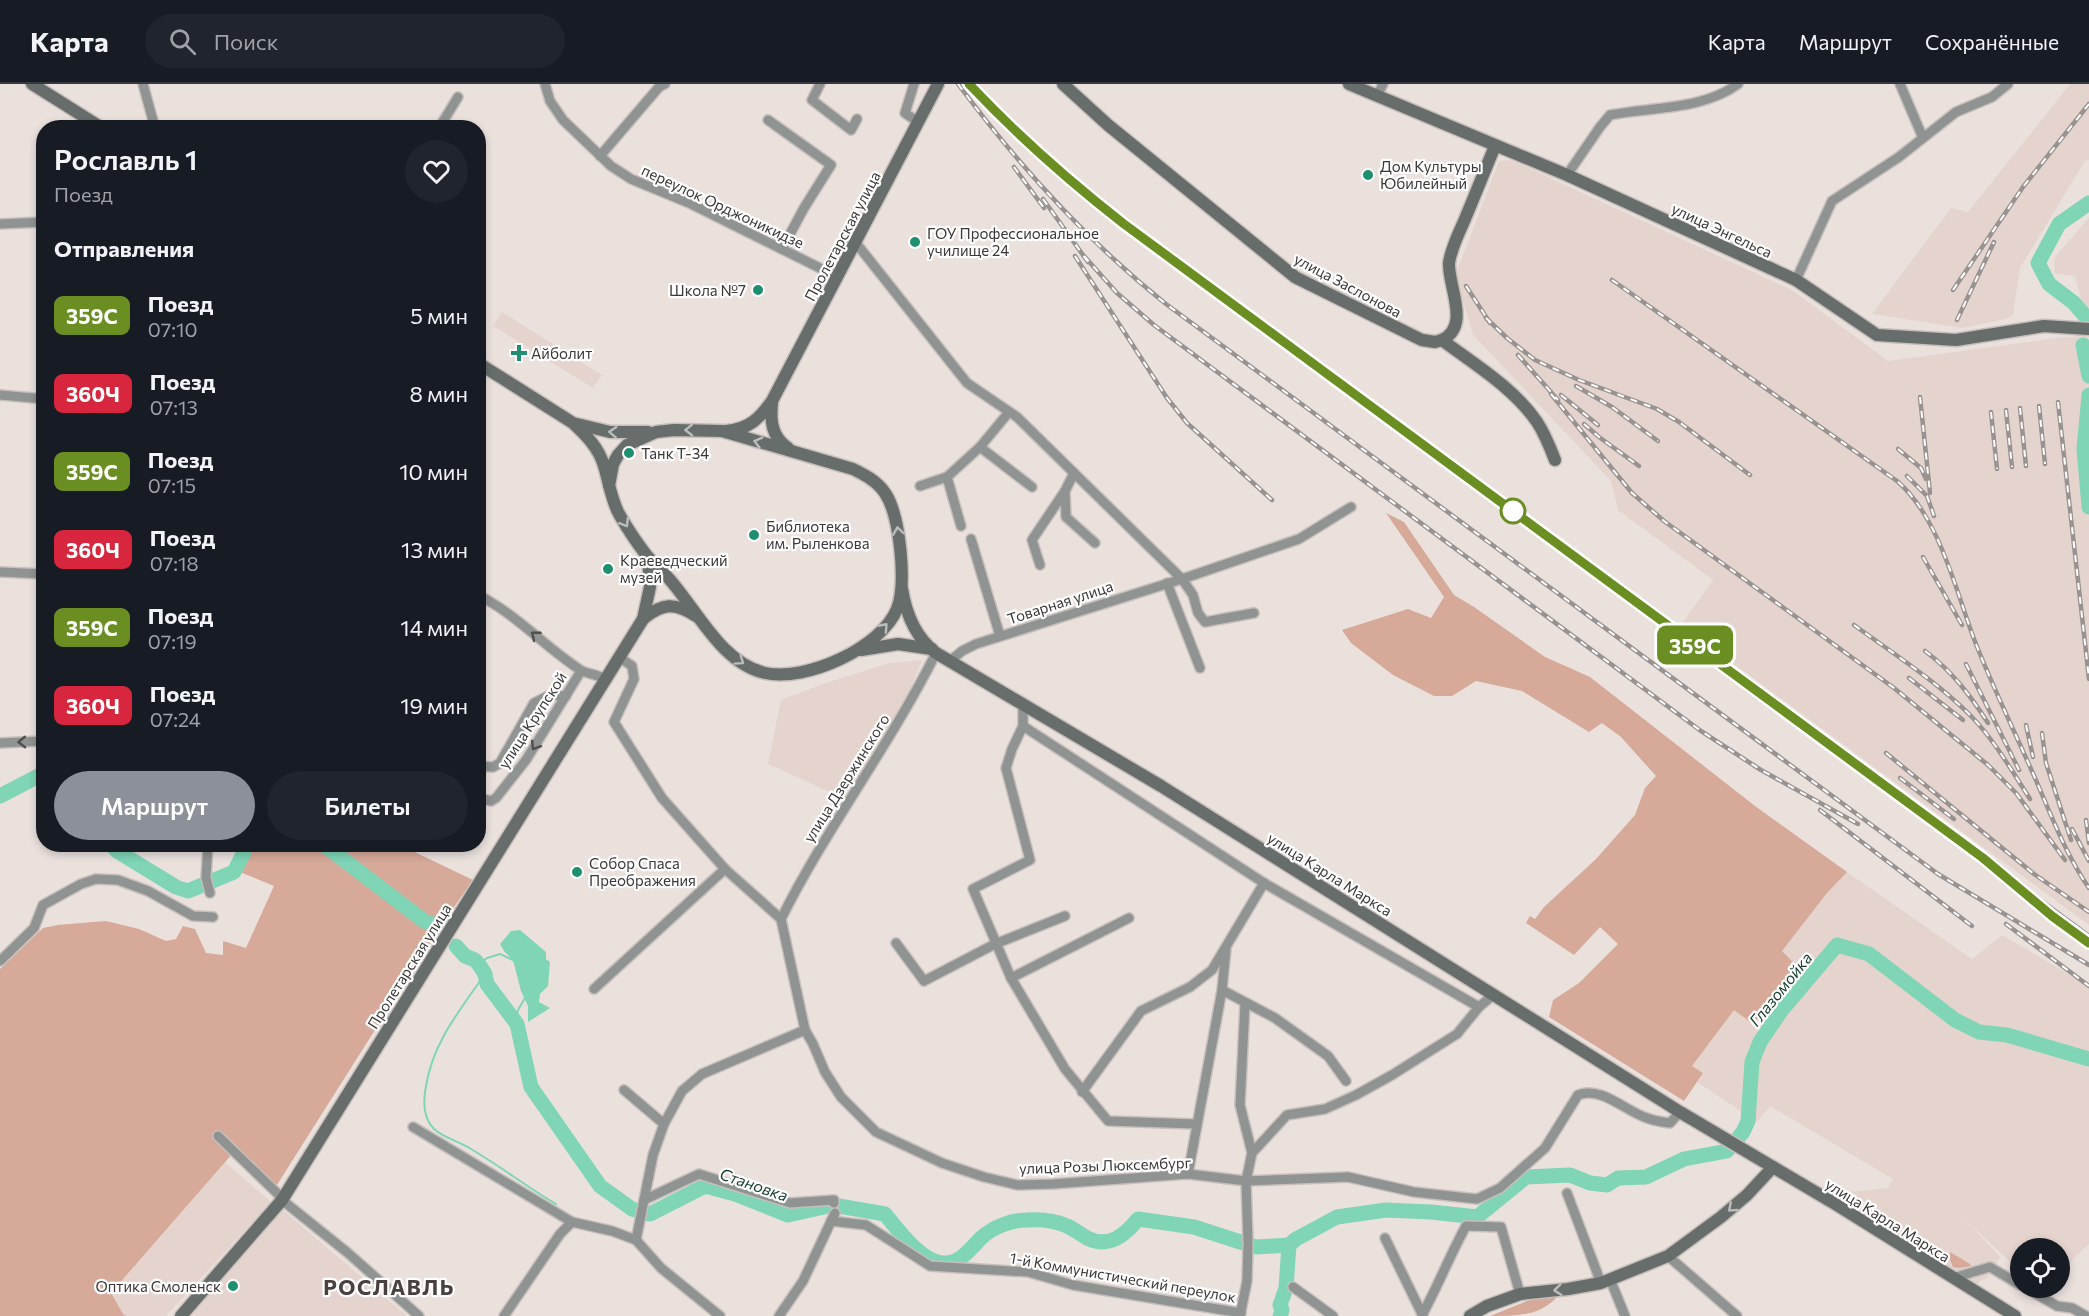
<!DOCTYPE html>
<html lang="ru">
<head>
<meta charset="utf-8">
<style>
  body { margin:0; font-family:Commissioner,sans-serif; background:#20242c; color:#f1f3f6; height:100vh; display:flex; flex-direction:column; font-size:22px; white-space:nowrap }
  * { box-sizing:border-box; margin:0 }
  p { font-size:20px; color:#9ea1a6 }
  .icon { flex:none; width:33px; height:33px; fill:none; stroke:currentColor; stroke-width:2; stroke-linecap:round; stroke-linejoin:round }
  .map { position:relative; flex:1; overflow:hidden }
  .details { position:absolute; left:36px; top:36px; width:450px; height:732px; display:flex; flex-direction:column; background:#171b24; border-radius:24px; box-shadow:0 3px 9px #0003 }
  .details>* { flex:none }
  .badge { padding:0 12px; border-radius:9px; font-size:21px; line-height:39px }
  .controls { position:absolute; left:2010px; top:1154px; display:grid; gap:12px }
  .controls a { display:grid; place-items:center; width:60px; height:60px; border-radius:50%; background:#171b24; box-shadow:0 3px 9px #0003; font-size:30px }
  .map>.badge { position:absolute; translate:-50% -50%; box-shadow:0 0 0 3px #fff }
  h2 { padding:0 18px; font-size:22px; line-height:54px }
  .round { display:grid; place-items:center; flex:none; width:63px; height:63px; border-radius:32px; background:#20242c }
  .summary { display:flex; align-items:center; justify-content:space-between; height:102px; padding:0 18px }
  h1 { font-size:28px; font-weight:600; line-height:45px }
  .primary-button { display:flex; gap:12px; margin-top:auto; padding:12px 18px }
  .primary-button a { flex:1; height:69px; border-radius:36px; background:#8c9099; color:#fff; font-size:24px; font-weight:600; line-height:69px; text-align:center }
  .primary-button a+a { background:#20242c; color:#f1f3f6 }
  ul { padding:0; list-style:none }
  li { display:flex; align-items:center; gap:18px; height:78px; padding:0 18px }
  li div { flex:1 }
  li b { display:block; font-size:22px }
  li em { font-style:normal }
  li .badge { min-width:66px; font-weight:700; text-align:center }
  header { display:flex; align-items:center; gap:36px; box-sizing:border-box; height:84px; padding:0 30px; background:#171b24; border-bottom:2px solid #363941 }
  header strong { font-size:28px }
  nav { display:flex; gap:33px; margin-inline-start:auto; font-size:21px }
  .search { width:420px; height:54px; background:#20242c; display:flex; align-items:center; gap:15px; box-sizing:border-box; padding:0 21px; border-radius:33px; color:#9ea1a6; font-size:22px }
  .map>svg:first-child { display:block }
  .built { fill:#e5d4ce }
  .green { fill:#d6a999 }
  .water { fill:#7fd5b6 }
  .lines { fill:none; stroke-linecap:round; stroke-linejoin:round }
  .stream { stroke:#7fd5b6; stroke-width:2 }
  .river { stroke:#7fd5b6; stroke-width:15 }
  .street-casing { stroke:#c7bfbc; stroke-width:12 }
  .secondary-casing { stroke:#c7bfbc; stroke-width:15 }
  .street { stroke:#8f9391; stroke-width:9 }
  .secondary { stroke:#676d6a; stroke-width:12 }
  .rail-casing { stroke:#989290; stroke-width:4.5 }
  .rail { stroke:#fff; stroke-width:2; stroke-dasharray:7; stroke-linecap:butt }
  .oneway { stroke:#bbbdbc }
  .oneway2 { stroke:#504f4e }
  .line-casing { stroke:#fff; stroke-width:14 }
  .line { stroke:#6b8e23; stroke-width:9 }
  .poi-dot { fill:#208f6f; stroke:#fff; stroke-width:2 }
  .stop-dot { fill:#fff; stroke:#6b8e23; stroke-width:3 }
  .labels { text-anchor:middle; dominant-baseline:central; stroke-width:4.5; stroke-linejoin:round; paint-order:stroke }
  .poi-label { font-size:15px; fill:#3b3837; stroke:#fff; text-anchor:start }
  .street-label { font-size:15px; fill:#3b3837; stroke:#fff }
  .water-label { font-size:16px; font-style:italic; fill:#143b2e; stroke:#fff }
  .district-label { font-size:21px; font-weight:bold; letter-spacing:1.5px; fill:#49413f; stroke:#fff }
</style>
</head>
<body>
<header>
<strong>Карта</strong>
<div class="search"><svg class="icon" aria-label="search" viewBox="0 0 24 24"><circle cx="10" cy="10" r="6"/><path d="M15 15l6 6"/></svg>Поиск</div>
<nav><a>Карта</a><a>Маршрут</a><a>Сохранённые</a></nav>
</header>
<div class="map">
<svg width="2089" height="1232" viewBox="0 0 2089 1232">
  <rect width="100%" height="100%" fill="#eae1dd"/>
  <!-- built -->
  <g class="built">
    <polygon points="2070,0 2089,0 2089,76 2085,77 2020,184 2013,231 2006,235 1962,244 1872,230 1951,124 1968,128"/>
    <polygon points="1511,76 1792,206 1888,277 2057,254 2084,252 2089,254 2089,841 1681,541 1713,496 1618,426 1611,397 1473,251 1455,192 1499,77"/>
    <polygon points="2089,134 2089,230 2085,230 2075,192 2055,190 2054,174"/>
    <polygon points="502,228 602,291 593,304 493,242"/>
    <polygon points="922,576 903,623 886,654 841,713 768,680 781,616 826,599 889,579"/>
    <polygon points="1847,788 1972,875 2002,851 2089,902 2089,1160 2060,1188 2060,1164 2020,1164 2020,1187 1973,1143 1958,1134 1972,1143 2000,1173 1987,1194 1980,1197 1973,1206 1819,1111 1888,1104 1893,1095 1770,1022 1757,1038 1697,998 1703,989 1692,982 1734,925 1754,940 1798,884 1782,867 1827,809"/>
    <polygon points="225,1078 271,1118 166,1232 126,1232 123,1230 111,1210"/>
    <polygon points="283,1126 407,1232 191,1232"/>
  </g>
  <!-- green -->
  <g class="green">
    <polygon points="1386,429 1404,438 1454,511 1474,523 1545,573 1590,593 1755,722 1847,788 1827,809 1782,867 1799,884 1753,940 1734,926 1692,982 1703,989 1684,1017 1549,933 1553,916 1579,899 1618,860 1600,843 1574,871 1526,839 1530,832 1535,835 1544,823 1596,775 1635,731 1645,704 1656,692 1621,653 1602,639 1589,648 1522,607 1476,597 1452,612 1434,612 1393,591 1351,559 1342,546 1408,525 1431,534 1444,513"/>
    <polygon points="248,761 400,761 473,796 442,840 275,1104 233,1069 111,1209 123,1230 126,1232 0,1232 0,885 43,844 58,841 106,837 139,845 166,857 176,855 183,842 195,845 206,869 223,871 223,857 246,864 274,802 235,786"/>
    <polygon points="1861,1125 1925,1164 1926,1167 1860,1128"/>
    <polygon points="1950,1168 1970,1180 1971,1182 1959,1184 1953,1183 1949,1174"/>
    <path d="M1555,1213L1556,1214C1539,1232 1516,1232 1490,1232L1532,1215Z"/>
  </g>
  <!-- water -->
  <polygon class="water" points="520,846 546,868 546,875 550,878 548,902 540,910 539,918 550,924 528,938 528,922 521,907 513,876 504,867 500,860 511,847"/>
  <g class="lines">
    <!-- stream -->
    <g class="stream">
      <polyline points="479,880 487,874 500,870 513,876"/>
      <path d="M485,890C460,926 433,958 426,1002C423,1017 423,1034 434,1045C444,1054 460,1058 471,1065C500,1082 527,1103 556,1120"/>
      <polyline points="515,938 518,926 525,914"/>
    </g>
    <!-- river -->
    <g class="river">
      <polyline points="2086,233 2074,219 2049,200 2038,179 2059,140 2089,119"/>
      <polyline points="2083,261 2089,292"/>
      <polyline points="2089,311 2084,365 2089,423"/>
      <polyline points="0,712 44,689"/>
      <polyline points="111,760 117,767 176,803 188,807 234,788 248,760"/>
      <polyline points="323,760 424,837 446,845"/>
      <path d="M456,862L465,872L475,876L480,882L485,890L487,900L517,940L531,1003L600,1102L632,1125L650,1130L705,1102L735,1110L788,1131L833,1121L885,1130C898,1146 922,1179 944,1179C960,1180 971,1164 981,1154C993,1143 1011,1136 1027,1136C1042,1135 1054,1136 1067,1142C1074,1145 1080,1150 1087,1154C1109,1165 1125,1151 1138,1135L1194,1143L1256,1163L1289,1161"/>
      <polyline points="1280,1232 1282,1226 1280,1221 1286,1204 1289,1161 1296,1155 1337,1133 1386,1126 1431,1128 1477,1133 1526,1093 1570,1091 1590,1099 1607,1101 1618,1094 1646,1093 1684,1075 1727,1067 1743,1048 1748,1037 1752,978 1760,958 1781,927 1837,861 1869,870 1955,936 1979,948 2007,951 2089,975"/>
    </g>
    <!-- street casing -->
    <g class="street-casing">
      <g id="street">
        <polyline points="143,0 155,44"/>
        <polyline points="545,0 550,17 563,36 611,82 631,95 689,119 838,193"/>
        <polyline points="820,0 812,16 851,46 857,35"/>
        <polyline points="914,0 905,29 918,38"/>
        <polyline points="1900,0 1923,54"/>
        <polyline points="1377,12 1383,0"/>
        <polyline points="768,36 831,81 804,124 782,165"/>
        <polyline points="439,44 458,13"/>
        <polyline points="600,72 659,3 665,0"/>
        <path d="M1567,91L1600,43L1610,31C1652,23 1703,26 1738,0"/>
        <polyline points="0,140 44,138"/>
        <polyline points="856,159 967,299 1017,333 1182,495 1193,511 1198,529 1205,538 1254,529"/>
        <polyline points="1796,196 1832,117 1899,73 1956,28 1992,13 2008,0"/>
        <polyline points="0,311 44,315"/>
        <polyline points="980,363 1032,403"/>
        <polyline points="920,402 947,393"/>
        <polyline points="1065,407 1066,433 1095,459"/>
        <polyline points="961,442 947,393 980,363 1009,328"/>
        <polyline points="971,455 1000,552"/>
        <polyline points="1040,481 1032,456 1065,407 1074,389"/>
        <polyline points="0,488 44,490"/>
        <polyline points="1167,499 1200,584"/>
        <path d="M478,511C516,530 544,562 579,585C587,591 596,589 604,595"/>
        <path d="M619,573L632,582L634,595L614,638L662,714L725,785L781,835L805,946L813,960L825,988L841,1013L876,1048L942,1079L984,1093L1017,1101L1053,1100L1188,1090L1246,1097L1348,1093L1414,1108L1477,1115L1500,1104L1545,1064L1578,1011C1602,1002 1625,1027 1647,1034C1654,1037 1662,1038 1670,1039L1680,1028"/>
        <polyline points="950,577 962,567 976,560 1182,495 1299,455 1351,423"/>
        <polyline points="1023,620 1023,642 1012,665 1006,684 1030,776 973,805 1011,894 1065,985 1108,1037 1196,1040"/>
        <polyline points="1023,642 1264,799 1479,923"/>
        <polyline points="0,659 44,657"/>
        <polyline points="478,682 493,683 500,679 534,619 550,611 566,612"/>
        <polyline points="478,714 491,717 496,714 526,676 581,587"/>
        <polyline points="208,760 206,794 210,809"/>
        <path d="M781,835C827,743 890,661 936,569"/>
        <polyline points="896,859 924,897 995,860 1065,832"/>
        <polyline points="0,877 34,844 43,821 81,800 96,795 118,796 148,807 193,832 213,833"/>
        <polyline points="1011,894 1129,834"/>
        <polyline points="594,905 725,785"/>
        <polyline points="1222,906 1275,934 1328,972 1346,997"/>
        <polyline points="1245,920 1240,1021 1252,1069"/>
        <polyline points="624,1006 664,1040"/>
        <polyline points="1082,1008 1141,927 1190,903 1212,886 1264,799"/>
        <polyline points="413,1043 572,1138 612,1147 636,1156 661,1184 720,1232"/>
        <polyline points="218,1052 278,1110 282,1116 348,1169 419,1232"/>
        <polyline points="1188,1090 1222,906 1226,865"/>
        <polyline points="1567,1109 1601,1199"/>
        <polyline points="644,1116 699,1090 790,1119 834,1116 834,1119"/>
        <polyline points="831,1137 866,1141 930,1182 1028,1188 1073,1201 1241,1229"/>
        <polyline points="1385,1154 1423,1232"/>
        <polyline points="636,1156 653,1071 664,1040 682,1007 702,990 805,946"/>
        <polyline points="1248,1158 1246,1097 1252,1069 1287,1031 1325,1025 1356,1011 1392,991 1457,950 1479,923 1493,911"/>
        <polyline points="1668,1172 1737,1232"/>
        <polyline points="1953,1194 1990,1183 2020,1201"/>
        <polyline points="1610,1195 1625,1232"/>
        <polyline points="1293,1203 1333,1232"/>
        <polyline points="2024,1203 2057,1222 2072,1224 2086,1232"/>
        <path d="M1422,1231C1438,1202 1450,1171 1466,1142L1501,1143L1520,1210"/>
        <polyline points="504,1232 560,1150 572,1138"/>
        <polyline points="779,1232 803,1197 835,1129"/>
        <polyline points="1240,1232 1247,1197 1248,1162"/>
      </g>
    </g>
    <!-- secondary casing -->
    <g class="secondary-casing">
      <g id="secondary">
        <polyline points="32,0 102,44"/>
        <path d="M1063,0L1108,41L1295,193L1422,256L1435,258L1442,256C1474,280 1514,304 1537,338C1545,350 1550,363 1555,376"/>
        <polyline points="1349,0 1567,91 1796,196 1877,251 1956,256 2044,242 2089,245"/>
        <path d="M1442,256C1471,242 1448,203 1449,179C1451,164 1459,149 1465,135C1475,111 1485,86 1495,62"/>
        <path d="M478,279L573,339C586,351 599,364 604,382C609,398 611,415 619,430C627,444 637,459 647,472C656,482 667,491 675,502C700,532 724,580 765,589C806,598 881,564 897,525C907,500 900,431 885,409C877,397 865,391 853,385L722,347L674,346L656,348L627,361L618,371L613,380L609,402"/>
        <path d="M772,319C770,338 772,353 788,364"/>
        <polyline points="577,340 610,348 648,348"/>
        <path d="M726,347C749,345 759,335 772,317L938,0"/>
        <path d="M902,505C906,530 915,553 936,569L1161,702L1680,1028L1832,1118L2015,1232"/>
        <path d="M643,535C662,519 675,518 696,532"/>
        <polyline points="861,566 898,560 932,565"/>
        <polyline points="181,1232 282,1116 643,535 650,503 648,473"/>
        <polyline points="1470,1232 1487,1222 1520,1210 1568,1205 1601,1199 1668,1172 1721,1133 1747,1111 1773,1083"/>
      </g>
    </g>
    <!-- street -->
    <use href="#street" class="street"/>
    <!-- secondary -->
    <use href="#secondary" class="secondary"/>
    <!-- rail casing -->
    <g class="rail-casing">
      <g id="rail">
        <path d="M958,0C1019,82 1086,156 1166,220L1938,790L2089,881"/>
        <path d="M969,0C1017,51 1069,97 1124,140L2089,852"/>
        <polyline points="1014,83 1044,124"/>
        <polyline points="1043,115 1088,178"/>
        <polyline points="1075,172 1167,314 1187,339 1272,416"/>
        <polyline points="1084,172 1117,209 1154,241 1701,647 1761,686 1858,740"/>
        <path d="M1612,196L1897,397C1939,433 1955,504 1974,555C1991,599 2012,642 2031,685C2049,725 2064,768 2089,804"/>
        <polyline points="1466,202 1490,239"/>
        <polyline points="1953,206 2023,103 2089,20"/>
        <polyline points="1486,234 1507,254 1535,276 1579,296 1657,325 1679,338 1750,391"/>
        <polyline points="1957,236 1994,158"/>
        <polyline points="1518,271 1558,316"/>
        <polyline points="1576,302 1612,323 1658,357"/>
        <polyline points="1551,310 1632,409 1664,437 1894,604 1988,681 2016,709 2065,776"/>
        <polyline points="1561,311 1598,341"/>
        <polyline points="1920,313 1930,409"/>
        <polyline points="2058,318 2089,595"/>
        <polyline points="2039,322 2045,380"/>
        <polyline points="2020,324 2026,382"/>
        <polyline points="2006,326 2012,383"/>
        <polyline points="1991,328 1997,385"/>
        <polyline points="1584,340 1599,353 1639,382"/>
        <polyline points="1898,365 1921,384 1926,395"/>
        <polyline points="1907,392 1927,412 1934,432"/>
        <polyline points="1923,473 1962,541"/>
        <path d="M1854,541C1894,570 1936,597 1971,632C1995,657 2012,687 2030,715"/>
        <path d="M1925,567C1952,587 1970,611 1988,639"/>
        <polyline points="1966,580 2019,686"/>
        <polyline points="1909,594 1963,636"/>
        <polyline points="2026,641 2033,673"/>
        <polyline points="2042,649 2046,679 2071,756"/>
        <polyline points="1886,669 2034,790 2089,828"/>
        <polyline points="1900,694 1954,735"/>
        <polyline points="1820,726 1972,842"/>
        <polyline points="2086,736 2089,759"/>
        <polyline points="2072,745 2089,777"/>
        <polyline points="2006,840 2089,902"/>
      </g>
    </g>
    <!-- rail -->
    <use href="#rail" class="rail"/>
  </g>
  <!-- one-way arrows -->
  <defs><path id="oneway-chevron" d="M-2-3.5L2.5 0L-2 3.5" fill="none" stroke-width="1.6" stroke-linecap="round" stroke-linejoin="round" transform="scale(1.5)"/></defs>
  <g class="oneway">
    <use href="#oneway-chevron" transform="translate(689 346) rotate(179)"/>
    <use href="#oneway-chevron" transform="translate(613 348) rotate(-177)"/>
    <use href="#oneway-chevron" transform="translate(758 358) rotate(-165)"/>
    <use href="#oneway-chevron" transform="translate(625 439) rotate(58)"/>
    <use href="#oneway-chevron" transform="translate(898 447) rotate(-98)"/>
    <use href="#oneway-chevron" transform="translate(884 543) rotate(-48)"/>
    <use href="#oneway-chevron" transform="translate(740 577) rotate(35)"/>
    <use href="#oneway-chevron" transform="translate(1732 1124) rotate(139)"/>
    <use href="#oneway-chevron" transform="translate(1558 1206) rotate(174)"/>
  </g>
  <g class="oneway2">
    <use href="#oneway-chevron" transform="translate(535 551) rotate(-141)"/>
    <use href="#oneway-chevron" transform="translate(22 658) rotate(179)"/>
    <use href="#oneway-chevron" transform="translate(535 662) rotate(122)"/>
  </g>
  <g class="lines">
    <!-- line casing -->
    <g class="line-casing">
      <path id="line" d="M969,0C1017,51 1069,97 1124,140L1983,774L2052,832L2089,859"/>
    </g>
    <!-- line -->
    <use href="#line" class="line"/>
  </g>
  <!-- markers -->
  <g class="poi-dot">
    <circle cx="1368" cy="91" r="6"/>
    <circle cx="915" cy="158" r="6"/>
    <circle cx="758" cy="206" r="6"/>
    <path d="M516 260h6v6h6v6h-6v6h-6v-6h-6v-6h6z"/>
    <circle cx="629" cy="369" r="6"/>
    <circle cx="754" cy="451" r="6"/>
    <circle cx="608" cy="485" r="6"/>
    <circle cx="577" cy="788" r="6"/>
    <circle cx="233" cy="1202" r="6"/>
  </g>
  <circle class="stop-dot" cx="1513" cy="427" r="12"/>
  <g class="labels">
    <!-- poi labels -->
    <g class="poi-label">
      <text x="1380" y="82">Дом Культуры<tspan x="1380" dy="17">Юбилейный</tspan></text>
      <text x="927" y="149">ГОУ Профессиональное<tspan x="927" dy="17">училище 24</tspan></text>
      <text x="746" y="206" text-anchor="end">Школа №7</text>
      <text x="531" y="269">Айболит</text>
      <text x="641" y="369">Танк Т-34</text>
      <text x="766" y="442">Библиотека<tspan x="766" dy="17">им. Рыленкова</tspan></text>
      <text x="620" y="476">Краеведческий<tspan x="620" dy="17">музей</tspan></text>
      <text x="589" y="779">Собор Спаса<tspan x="589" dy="17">Преображения</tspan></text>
      <text x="221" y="1202" text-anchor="end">Оптика Смоленск</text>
    </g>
    <!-- street labels -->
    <g class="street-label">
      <text transform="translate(723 122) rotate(25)">переулок Орджоникидзе</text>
      <text transform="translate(1722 146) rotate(25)">улица Энгельса</text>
      <text transform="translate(842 152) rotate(-62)">Пролетарская улица</text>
      <text transform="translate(1348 201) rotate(28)">улица Заслонова</text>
      <text transform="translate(1060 518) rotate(-18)">Товарная улица</text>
      <text transform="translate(532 636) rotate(-57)">улица Крупской</text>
      <text transform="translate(846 694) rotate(-58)">улица Дзержинского</text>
      <text transform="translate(1330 790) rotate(32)">улица Карла Маркса</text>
      <text transform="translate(409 882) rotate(-58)">Пролетарская улица</text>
      <text transform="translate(1105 1081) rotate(-2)">улица Розы Люксембург</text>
      <text transform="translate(1888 1136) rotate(32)">улица Карла Маркса</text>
      <text transform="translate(1123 1193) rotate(10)">1-й Коммунистический переулок</text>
    </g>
    <!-- water labels -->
    <g class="water-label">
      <text transform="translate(1780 905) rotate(-51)">Глазомойка</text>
      <text transform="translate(754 1100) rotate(19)">Становка</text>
    </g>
    <!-- district labels -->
    <g class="district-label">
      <text x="389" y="1202">РОСЛАВЛЬ</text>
    </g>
  </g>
</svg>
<div class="controls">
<a><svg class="icon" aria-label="locate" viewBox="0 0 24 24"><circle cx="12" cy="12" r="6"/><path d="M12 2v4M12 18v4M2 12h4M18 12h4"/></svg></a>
</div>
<b class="badge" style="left:1695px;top:561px;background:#6b8e23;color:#fff">359С</b>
<section class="details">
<div class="summary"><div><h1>Рославль 1</h1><p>Поезд</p></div><a class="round"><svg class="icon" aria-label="heart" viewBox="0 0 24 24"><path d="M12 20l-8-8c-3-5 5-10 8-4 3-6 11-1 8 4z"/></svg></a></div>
<h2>Отправления</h2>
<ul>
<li><span class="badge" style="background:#6b8e23;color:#fff">359С</span><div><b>Поезд</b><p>07:10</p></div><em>5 мин</em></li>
<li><span class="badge" style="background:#d7263d;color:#fff">360Ч</span><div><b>Поезд</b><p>07:13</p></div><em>8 мин</em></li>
<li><span class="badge" style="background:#6b8e23;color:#fff">359С</span><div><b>Поезд</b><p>07:15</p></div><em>10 мин</em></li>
<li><span class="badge" style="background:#d7263d;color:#fff">360Ч</span><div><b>Поезд</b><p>07:18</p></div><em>13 мин</em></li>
<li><span class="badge" style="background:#6b8e23;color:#fff">359С</span><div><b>Поезд</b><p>07:19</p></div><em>14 мин</em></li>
<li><span class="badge" style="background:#d7263d;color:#fff">360Ч</span><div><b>Поезд</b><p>07:24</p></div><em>19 мин</em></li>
</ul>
<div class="primary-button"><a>Маршрут</a><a>Билеты</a></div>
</section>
</div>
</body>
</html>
